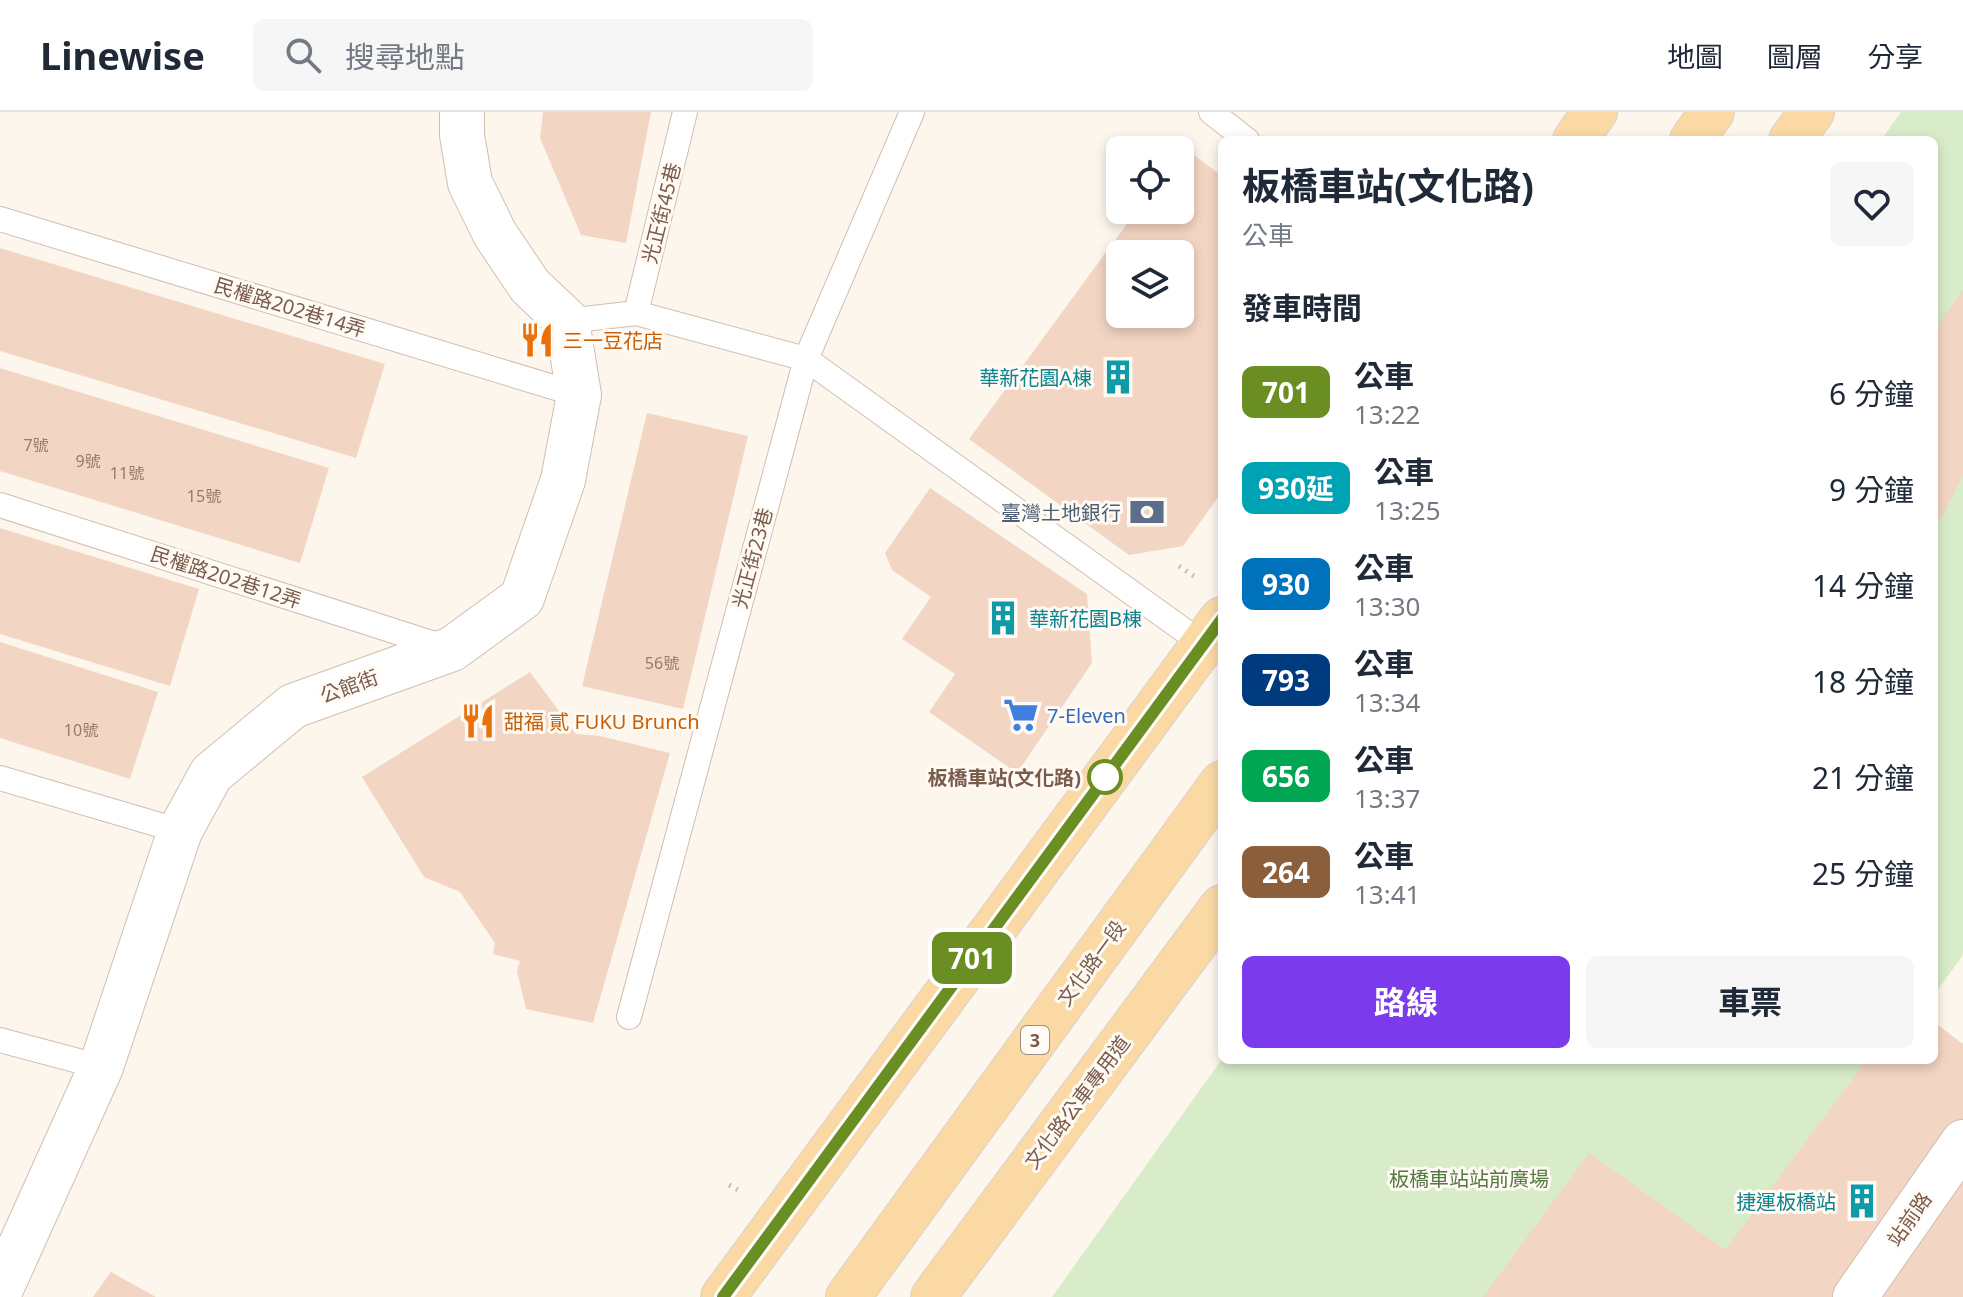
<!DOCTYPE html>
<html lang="zh-TW">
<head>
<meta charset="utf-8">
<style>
  body { margin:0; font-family:"Noto Sans","Noto Sans TC",sans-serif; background:#f6f6f7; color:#1f2937; height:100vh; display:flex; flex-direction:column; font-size:30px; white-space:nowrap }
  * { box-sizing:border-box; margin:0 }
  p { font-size:26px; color:#747a83 }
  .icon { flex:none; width:44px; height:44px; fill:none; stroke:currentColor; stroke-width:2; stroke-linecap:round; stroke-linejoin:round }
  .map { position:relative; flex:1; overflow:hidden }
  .side { position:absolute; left:1218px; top:24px; width:720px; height:928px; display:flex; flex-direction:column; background:#fff; border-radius:12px; box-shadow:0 4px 12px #0003 }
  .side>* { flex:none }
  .badge { padding:0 16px; border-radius:12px; font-size:28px; line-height:52px }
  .buttons { position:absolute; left:1106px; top:24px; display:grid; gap:16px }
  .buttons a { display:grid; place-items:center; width:88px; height:88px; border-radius:12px; background:#fff; box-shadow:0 4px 12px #0003; font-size:40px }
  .map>.badge { position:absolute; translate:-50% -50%; box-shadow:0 0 0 4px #fff }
  h2 { padding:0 24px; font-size:30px; line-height:72px }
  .round { display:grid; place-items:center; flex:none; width:84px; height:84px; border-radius:12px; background:#f6f6f7 }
  .overview { display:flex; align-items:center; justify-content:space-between; height:136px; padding:0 24px }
  h1 { font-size:38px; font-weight:700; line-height:60px }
  .action { display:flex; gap:16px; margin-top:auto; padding:16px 24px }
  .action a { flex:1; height:92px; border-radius:12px; background:#7c3aed; color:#fff; font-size:32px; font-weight:700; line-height:92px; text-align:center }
  .action a+a { background:#f6f6f7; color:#1f2937 }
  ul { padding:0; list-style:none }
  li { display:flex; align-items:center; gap:24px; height:96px; padding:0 24px }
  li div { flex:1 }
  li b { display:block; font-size:30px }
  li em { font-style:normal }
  li .badge { min-width:88px; font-weight:700; text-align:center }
  header { display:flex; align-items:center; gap:48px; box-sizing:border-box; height:112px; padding:0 40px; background:#fff; border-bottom:2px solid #e0e1e3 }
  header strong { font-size:38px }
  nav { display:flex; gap:44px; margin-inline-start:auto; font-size:28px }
  .search { width:560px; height:72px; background:#f6f6f7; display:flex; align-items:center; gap:20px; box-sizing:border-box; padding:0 28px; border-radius:12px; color:#747a83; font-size:30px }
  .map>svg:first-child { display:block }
  .green { fill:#d8ecc9 }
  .building { fill:#f3d5c3; fill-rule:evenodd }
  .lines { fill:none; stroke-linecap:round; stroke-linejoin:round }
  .service-casing { stroke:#d1beb0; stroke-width:26 }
  .minor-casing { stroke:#d1beb0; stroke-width:46 }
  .primary-casing { stroke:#dad1cd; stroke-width:46 }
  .path { stroke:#d9b8a5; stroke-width:5; stroke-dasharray:2 6; stroke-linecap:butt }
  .service { stroke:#fff; stroke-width:24 }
  .minor { stroke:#fff; stroke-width:44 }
  .primary { stroke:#fbd9a5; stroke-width:44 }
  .line-casing { stroke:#fff; stroke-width:18 }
  .line { stroke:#6b8e23; stroke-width:12 }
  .stop-dot { fill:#fff; stroke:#6b8e23; stroke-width:4 }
  .labels { text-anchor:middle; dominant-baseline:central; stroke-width:6; stroke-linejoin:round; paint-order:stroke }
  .number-label { font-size:16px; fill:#987a6a }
  .shield { fill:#fffaf3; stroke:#a28b7f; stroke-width:2 }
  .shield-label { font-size:18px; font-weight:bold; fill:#7a5c4d }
  .street-label { font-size:20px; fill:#7a5c4d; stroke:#fffaf3 }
  .food-label { font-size:20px; fill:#c56008; stroke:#fffaf3; text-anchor:start }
  .culture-label { font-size:20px; fill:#0d838f; stroke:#fffaf3; text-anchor:end }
  .service-label { font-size:20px; fill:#4e5e75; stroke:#fffaf3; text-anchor:end }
  .shop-label { font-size:20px; fill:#366cbe; stroke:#fffaf3; text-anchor:start }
  .stop-label { font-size:20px; font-weight:bold; fill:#7a5c4d; stroke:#fffaf3; text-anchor:end }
  .park-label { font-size:20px; fill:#537a41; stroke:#fffaf3 }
</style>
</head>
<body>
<header>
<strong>Linewise</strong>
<div class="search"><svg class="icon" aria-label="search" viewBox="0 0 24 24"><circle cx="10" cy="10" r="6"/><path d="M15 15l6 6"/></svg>搜尋地點</div>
<nav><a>地圖</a><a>圖層</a><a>分享</a></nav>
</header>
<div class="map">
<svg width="1963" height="1185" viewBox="0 0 1963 1185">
  <rect width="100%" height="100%" fill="#fdf6ec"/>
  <!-- green -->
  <g class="green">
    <polygon points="1901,0 1963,0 1963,843 1934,883 1934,28 1881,28"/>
    <polygon points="1222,947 1222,948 1887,948 1715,1185 1052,1185"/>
  </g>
  <!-- building -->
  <g class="building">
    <polygon points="543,0 651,0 626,131 581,123 540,26"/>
    <path d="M1183,35L1222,64V380L1183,434L1129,443L969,327L1137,98H1180V39ZM1120,142H1180V202H1120Z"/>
    <polygon points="0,136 385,252 356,346 0,239"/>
    <polygon points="1963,178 1963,364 1941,406 1934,412 1934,218"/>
    <polygon points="0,256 329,356 300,451 0,359"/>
    <polygon points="647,301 748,324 683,597 582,574"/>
    <polygon points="930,376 1087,482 1092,551 1017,661 929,600 955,562 902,527 931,485 892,458 885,441"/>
    <polygon points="0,416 199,477 170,574 0,522"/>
    <polygon points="0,530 158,580 130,667 0,626"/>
    <polygon points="530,560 576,622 600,624 670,641 593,911 526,897 517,859 520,849 493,842 495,831 460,780 424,765 362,665"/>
    <polygon points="1934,910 1963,932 1963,1185 1483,1185 1589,1041 1725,1138 1867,948 1934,948"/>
    <polygon points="111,1160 156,1185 93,1185"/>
  </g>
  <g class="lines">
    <!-- service casing -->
    <g class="service-casing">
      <g id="service">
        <polyline points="1211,0 1247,28"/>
        <polyline points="0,107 579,283"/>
        <polyline points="636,201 685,0"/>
        <polyline points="567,209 636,201 806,247 1203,532"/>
        <polyline points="0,393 447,536"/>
        <polyline points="0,666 180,719"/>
        <polyline points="629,905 806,247 912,0"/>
        <polyline points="0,928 101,955"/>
      </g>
    </g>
    <!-- minor casing -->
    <g class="minor-casing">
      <g id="minor">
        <polyline points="0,1179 101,955 180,719 211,662 293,594 452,537 522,486 563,368 579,283 567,209 530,174 495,122 470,71 462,23 462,0"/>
        <polyline points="1855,1185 1963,1030"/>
      </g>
    </g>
    <!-- primary casing -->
    <g class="primary-casing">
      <g id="primary">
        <polyline points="1575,28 1595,0"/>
        <polyline points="1692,28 1712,0"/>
        <polyline points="1791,28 1812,0"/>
        <polyline points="723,1185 1222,507"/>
        <polyline points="848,1185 1222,671"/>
        <polyline points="933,1185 1222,795"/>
      </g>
    </g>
    <!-- path -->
    <g class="path">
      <polyline points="1179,454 1198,467"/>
      <polyline points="729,1073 740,1079"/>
    </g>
    <!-- service -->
    <use href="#service" class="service"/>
    <!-- minor -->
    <use href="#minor" class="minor"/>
    <!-- primary -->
    <use href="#primary" class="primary"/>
  </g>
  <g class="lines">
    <!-- line casing -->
    <g class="line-casing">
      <polyline id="line" points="723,1185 1222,507"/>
    </g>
    <!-- line -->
    <use href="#line" class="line"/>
  </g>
  <!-- icons -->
  <defs>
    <g id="restaurant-bare" transform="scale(2.76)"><path d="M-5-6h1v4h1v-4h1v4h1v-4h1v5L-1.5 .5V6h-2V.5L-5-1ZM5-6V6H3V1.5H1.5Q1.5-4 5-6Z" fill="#e8710a" stroke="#fffaf3" stroke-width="2.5" paint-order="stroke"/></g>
    <g id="building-bare" transform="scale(2.76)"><path d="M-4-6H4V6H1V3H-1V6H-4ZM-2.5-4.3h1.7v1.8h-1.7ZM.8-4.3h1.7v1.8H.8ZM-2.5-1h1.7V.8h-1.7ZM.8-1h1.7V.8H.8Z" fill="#0f9aa8" stroke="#fffaf3" stroke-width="2.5" paint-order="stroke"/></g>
    <g id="bank-bare" transform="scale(2.76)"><path d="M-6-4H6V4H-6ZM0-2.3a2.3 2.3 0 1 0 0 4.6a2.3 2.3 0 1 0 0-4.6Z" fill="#5c6f8a" stroke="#fffaf3" stroke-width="2.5" paint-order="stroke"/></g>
    <g id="supermarket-bare" transform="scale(2.76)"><path d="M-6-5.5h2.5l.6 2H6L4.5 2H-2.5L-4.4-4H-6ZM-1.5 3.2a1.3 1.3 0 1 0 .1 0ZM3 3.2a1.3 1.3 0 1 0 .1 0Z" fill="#3f7fe0" stroke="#fffaf3" stroke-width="2.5" paint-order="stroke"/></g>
  </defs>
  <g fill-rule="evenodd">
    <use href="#restaurant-bare" x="537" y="228"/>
    <use href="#building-bare" x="1118" y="265"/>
    <use href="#bank-bare" x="1147" y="400"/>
    <use href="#building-bare" x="1003" y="506"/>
    <use href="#supermarket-bare" x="1021" y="603"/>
    <use href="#restaurant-bare" x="478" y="609"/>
    <use href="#building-bare" x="1862" y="1089"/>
  </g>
  <!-- markers -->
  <circle class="stop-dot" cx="1105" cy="665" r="16"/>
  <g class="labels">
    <!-- number labels -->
    <g class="number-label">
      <text x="36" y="333">7號</text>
      <text x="88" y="349">9號</text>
      <text x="127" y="361">11號</text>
      <text x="204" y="384">15號</text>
      <text x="662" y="551">56號</text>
      <text x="81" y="618">10號</text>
    </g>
    <!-- shield labels -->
    <rect class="shield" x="1021" y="914" width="28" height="28" rx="6"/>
    <g class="shield-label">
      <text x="1035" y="928">3</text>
    </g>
    <!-- street labels -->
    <g class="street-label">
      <text transform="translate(661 101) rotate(-76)">光正街45巷</text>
      <text transform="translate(290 195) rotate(17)">民權路202巷14弄</text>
      <text transform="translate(752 446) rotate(-75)">光正街23巷</text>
      <text transform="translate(226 465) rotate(18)">民權路202巷12弄</text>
      <text transform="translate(349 574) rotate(-20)">公館街</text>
      <text transform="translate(1091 851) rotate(-54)">文化路一段</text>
      <text transform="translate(1077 990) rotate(-53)">文化路公車專用道</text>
      <text transform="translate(1909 1107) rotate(-55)">站前路</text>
    </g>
    <!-- food labels -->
    <g class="food-label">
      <text x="563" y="228">三一豆花店</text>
      <text x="504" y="609">甜福 貳 FUKU Brunch</text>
    </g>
    <!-- culture labels -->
    <g class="culture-label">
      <text x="1092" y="265">華新花園A棟</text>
      <text x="1029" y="506" text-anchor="start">華新花園B棟</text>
      <text x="1836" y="1089">捷運板橋站</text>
    </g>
    <!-- service labels -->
    <g class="service-label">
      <text x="1121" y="400">臺灣土地銀行</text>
    </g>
    <!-- shop labels -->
    <g class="shop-label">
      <text x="1047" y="603">7-Eleven</text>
    </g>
    <!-- stop labels -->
    <g class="stop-label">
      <text x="1081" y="665">板橋車站(文化路)</text>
    </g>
    <!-- park labels -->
    <g class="park-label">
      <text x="1469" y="1066">板橋車站站前廣場</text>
    </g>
  </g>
</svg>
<div class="buttons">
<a><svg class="icon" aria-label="locate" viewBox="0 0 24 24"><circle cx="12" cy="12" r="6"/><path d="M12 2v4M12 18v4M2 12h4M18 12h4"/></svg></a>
<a><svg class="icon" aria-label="layers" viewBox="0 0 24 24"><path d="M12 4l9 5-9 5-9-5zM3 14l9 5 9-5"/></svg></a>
</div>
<b class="badge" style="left:972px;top:846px;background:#6b8e23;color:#fff">701</b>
<section class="side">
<div class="overview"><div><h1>板橋車站(文化路)</h1><p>公車</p></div><a class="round"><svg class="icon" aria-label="heart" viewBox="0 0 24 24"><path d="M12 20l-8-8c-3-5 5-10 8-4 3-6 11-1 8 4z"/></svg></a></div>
<h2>發車時間</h2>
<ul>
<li><span class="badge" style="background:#6b8e23;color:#fff">701</span><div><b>公車</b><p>13:22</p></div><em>6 分鐘</em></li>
<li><span class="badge" style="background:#00a3b4;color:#fff">930延</span><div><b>公車</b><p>13:25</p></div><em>9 分鐘</em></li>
<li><span class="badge" style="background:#0072bc;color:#fff">930</span><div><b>公車</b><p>13:30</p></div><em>14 分鐘</em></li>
<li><span class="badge" style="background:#003b80;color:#fff">793</span><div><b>公車</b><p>13:34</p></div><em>18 分鐘</em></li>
<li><span class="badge" style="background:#00a651;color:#fff">656</span><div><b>公車</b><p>13:37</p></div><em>21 分鐘</em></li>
<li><span class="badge" style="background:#8b5e3c;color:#fff">264</span><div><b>公車</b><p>13:41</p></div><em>25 分鐘</em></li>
</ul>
<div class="action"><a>路線</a><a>車票</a></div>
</section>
</div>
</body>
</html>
